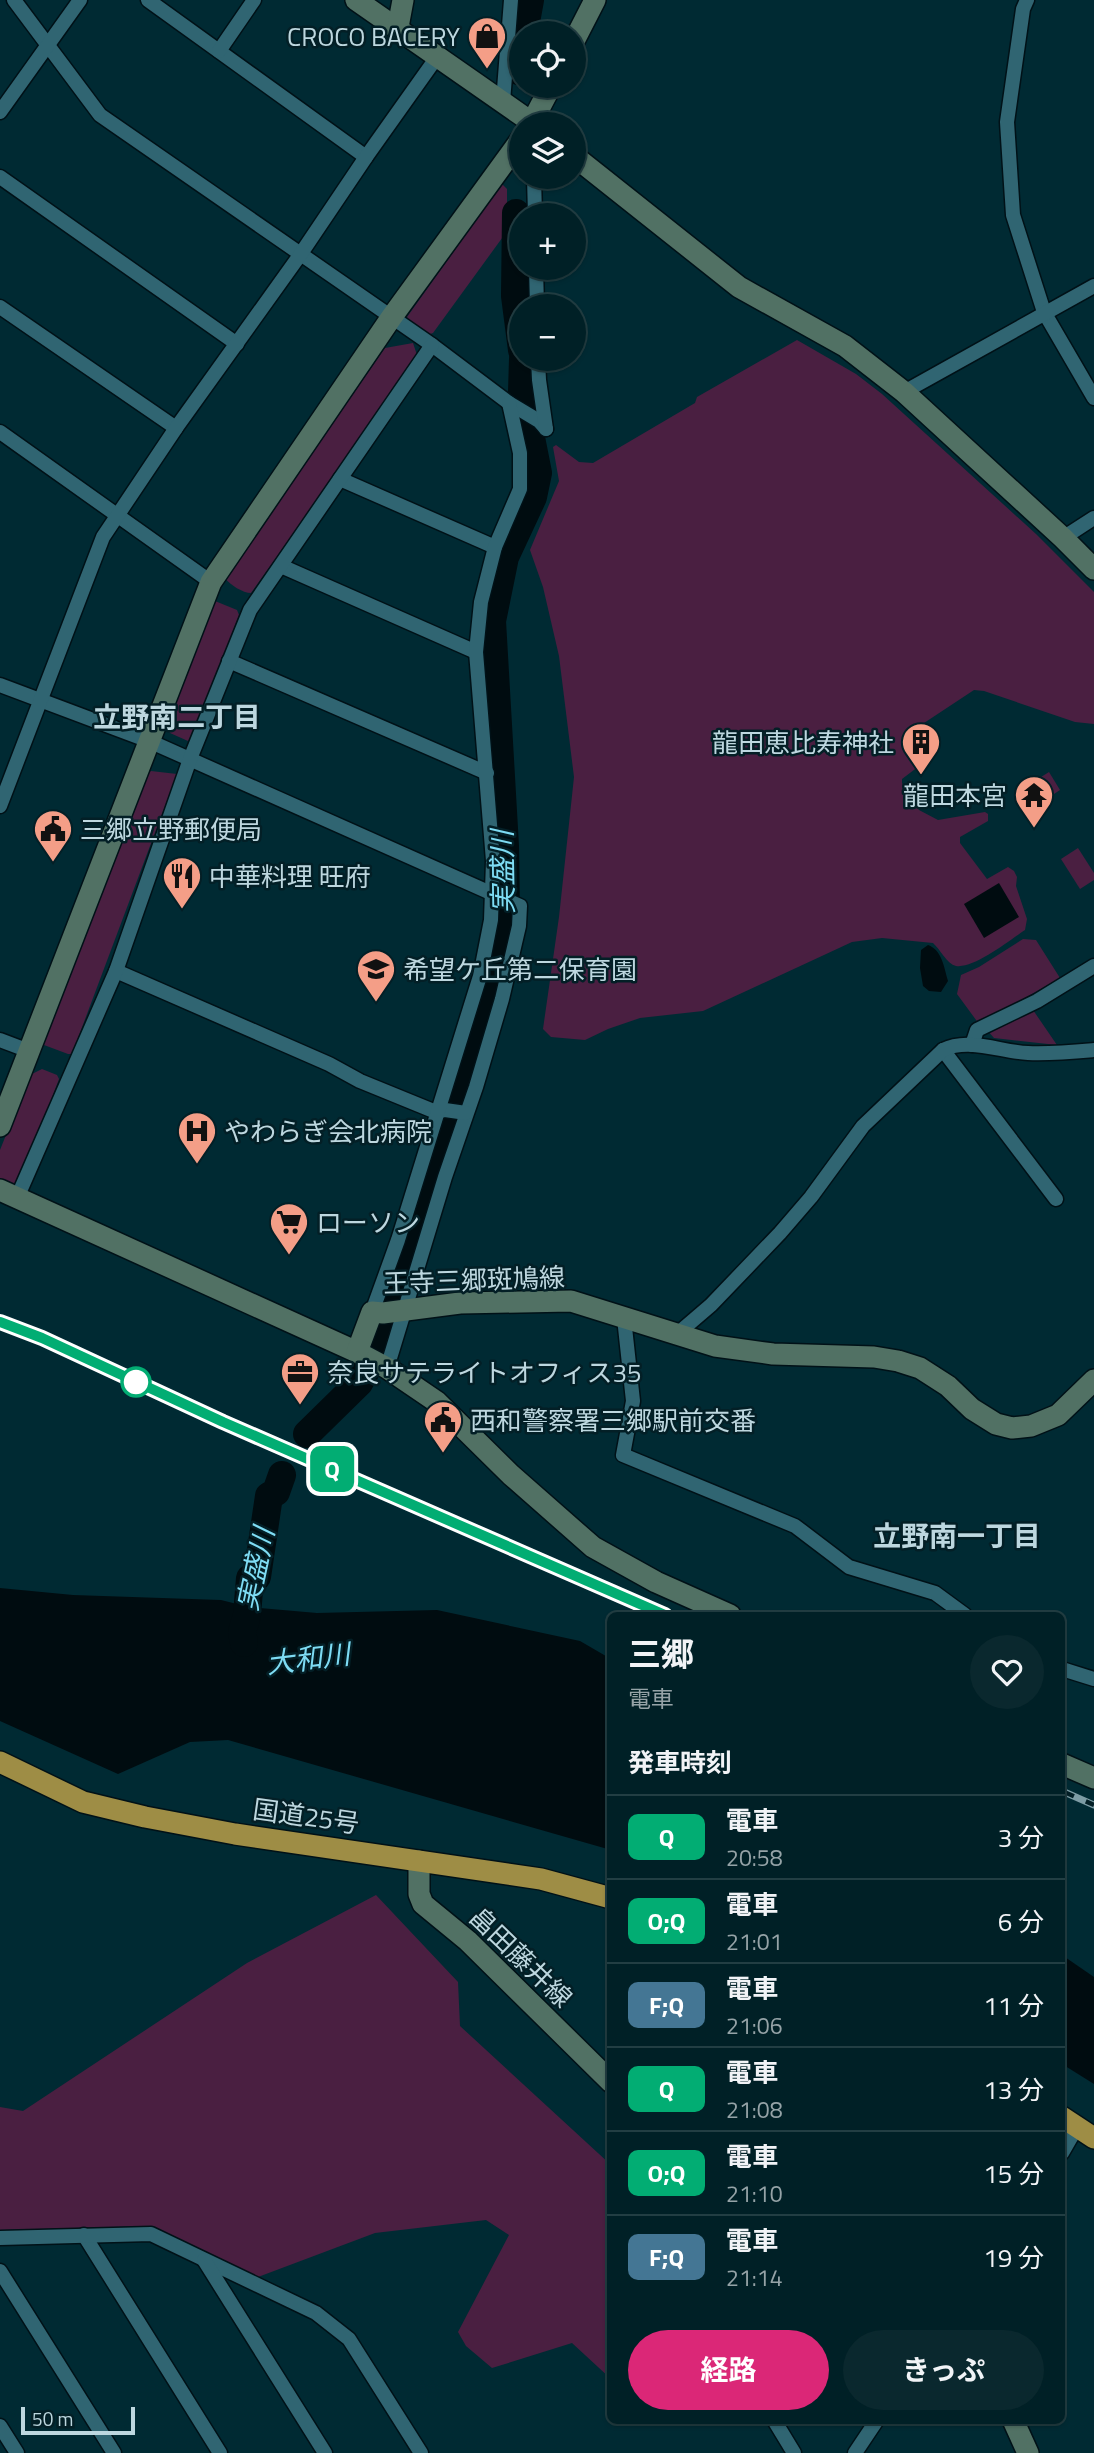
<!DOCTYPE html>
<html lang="ja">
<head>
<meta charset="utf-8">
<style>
  body { margin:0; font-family:"Titillium Web","Noto Sans JP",sans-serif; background:#0a282e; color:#f1f3f6; height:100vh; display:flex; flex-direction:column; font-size:26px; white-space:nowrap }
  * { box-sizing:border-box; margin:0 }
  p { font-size:23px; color:#95a3a7 }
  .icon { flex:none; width:38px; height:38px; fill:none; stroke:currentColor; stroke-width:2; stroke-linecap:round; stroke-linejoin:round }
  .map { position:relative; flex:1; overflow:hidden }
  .drawer { position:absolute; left:607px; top:1612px; width:458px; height:812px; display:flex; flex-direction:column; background:#002026; border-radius:10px; box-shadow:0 2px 5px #0004,0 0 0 2px #223e43 }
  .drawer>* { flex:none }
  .badge { padding:0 14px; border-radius:10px; font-size:24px; line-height:46px }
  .buttons { position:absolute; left:509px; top:21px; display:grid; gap:14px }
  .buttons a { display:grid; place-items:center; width:77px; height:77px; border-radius:50%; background:#002026; box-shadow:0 2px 5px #0004,0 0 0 2px #223e43; font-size:35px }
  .scale { position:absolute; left:21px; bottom:18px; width:114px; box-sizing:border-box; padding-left:7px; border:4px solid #bdd7df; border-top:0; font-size:19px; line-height:24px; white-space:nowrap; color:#bdd7df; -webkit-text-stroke:5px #031f26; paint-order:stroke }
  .map>.badge { position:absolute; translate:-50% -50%; box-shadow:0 0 0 4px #fff }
  h2 { padding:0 21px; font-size:26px; line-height:63px }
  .round { display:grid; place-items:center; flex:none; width:74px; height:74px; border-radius:37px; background:#0a282e }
  .head { display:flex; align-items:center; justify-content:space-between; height:119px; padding:0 21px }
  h1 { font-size:33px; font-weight:700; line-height:52px }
  .primary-button { display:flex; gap:14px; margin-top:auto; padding:14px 21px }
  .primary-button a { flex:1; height:80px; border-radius:42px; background:#db2777; color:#fff; font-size:28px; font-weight:700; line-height:80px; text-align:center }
  .primary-button a+a { background:#0a282e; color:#f1f3f6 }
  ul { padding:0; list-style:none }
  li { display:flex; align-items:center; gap:21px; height:84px; padding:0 21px; border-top:2px solid #223e43 }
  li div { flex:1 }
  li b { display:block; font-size:26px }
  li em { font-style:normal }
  li .badge { min-width:77px; font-weight:700; text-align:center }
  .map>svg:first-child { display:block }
  .green { fill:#4a1f41 }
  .water { fill:#000c10 }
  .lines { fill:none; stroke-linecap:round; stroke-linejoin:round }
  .river { stroke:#000c10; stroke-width:28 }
  .street-casing { stroke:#001117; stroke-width:17 }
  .secondary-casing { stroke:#001117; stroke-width:24 }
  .highway-casing { stroke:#001117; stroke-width:24 }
  .street { stroke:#306572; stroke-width:14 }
  .secondary { stroke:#517164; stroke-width:21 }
  .highway { stroke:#9e8d45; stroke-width:21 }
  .rail-casing { stroke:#7d9ca5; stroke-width:7 }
  .rail { stroke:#031f26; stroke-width:4.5; stroke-dasharray:13; stroke-linecap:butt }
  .line-casing { stroke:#fff; stroke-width:16 }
  .line { stroke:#02ad73; stroke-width:10 }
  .stop-dot { fill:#fff; stroke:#02ad73; stroke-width:3.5 }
  .labels { text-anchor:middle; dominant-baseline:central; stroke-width:5; stroke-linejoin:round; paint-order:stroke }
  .poi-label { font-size:26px; fill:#bdd7df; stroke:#031f26; text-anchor:start }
  .street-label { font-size:26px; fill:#bdd7df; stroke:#031f26 }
  .neighbourhood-label { font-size:28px; font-weight:bold; fill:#bdd7df; stroke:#031f26 }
  .water-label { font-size:28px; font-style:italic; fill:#7edcf4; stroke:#031f26 }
</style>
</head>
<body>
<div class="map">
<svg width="1094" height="2453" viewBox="0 0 1094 2453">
  <rect width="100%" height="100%" fill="#002a33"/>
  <!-- green -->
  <g class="green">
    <polygon points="502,184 507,189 507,229 505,234 433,333 427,335 410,323 407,317"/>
    <path d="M797,340L856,374L882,394L1036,534L1094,592V724L1075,722L984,691L974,690L921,725L920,732L931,751V757L902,779V783L919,810L938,820L985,812L988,814V821L960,837V843L987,879L1008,867L1014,871L1017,877L1016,886L1027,919L1025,930C1010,940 974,969 956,966C947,964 940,949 933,943L882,938L852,942L703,1011L640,1018L608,1029L585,1040L551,1037L543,1029L559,917L574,777L559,656L543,587L530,550L559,481L553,447L556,445L579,462L593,463L695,403L697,397Z"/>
    <path d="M413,343L418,358L251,593C243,593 230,585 225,578L385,348Z"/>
    <polygon points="215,601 237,610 239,615 193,737 188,741 170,733 166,725"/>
    <polygon points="151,771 177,774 72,1054 68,1054 44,1045 43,1038 147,773"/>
    <polygon points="1049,772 1060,790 1042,802 1030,784"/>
    <polygon points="1078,848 1094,873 1094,880 1080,889 1061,859"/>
    <polygon points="1023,939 1036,940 1060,978 979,1024 957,994 961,975 979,967"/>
    <polygon points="1033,1010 1057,1045 994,1038 987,1030 1008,1024"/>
    <polygon points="42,1069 57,1075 59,1079 18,1189 0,1179 0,1150 30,1075"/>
    <polygon points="376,1895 458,1982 460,2026 611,2165 611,2379 572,2343 492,2368 466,2346 458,2332 509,2235 486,2220 375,2233 258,2277 150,2226 0,2230 0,2107 23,2111 247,1963"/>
  </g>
  <!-- water -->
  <g class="water">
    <polygon points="999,883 1019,917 984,938 964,904"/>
    <path d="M928,945C942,950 944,967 948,981L941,992L929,991L923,986L920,968L921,950Z"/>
    <polygon points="0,1588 73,1595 221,1600 249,1607 317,1613 437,1610 580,1641 611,1659 611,1850 228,1740 190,1742 118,1774 0,1721"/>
    <polygon points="1062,1955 1094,1977 1094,2084 1062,2064"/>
  </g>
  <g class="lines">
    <!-- river -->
    <g class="river">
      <polyline points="524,33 530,0"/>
      <polyline points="518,71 522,51"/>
      <polyline points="516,213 515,296 522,350"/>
      <polyline points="307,1434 359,1383 381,1344 478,1029 506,915 505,846 492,621 505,557 533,497 538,473 522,392 523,359"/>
      <polyline points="244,1643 242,1632 247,1615 250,1578 257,1577 269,1496 276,1492 282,1475"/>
    </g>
    <!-- street casing -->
    <g class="street-casing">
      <g id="street">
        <polyline points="14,0 100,115 432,345 509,403 539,421 546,429"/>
        <polyline points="148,0 366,157"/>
        <polyline points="1027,0 1023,9 1007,122 1013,215 1044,312 1094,398"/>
        <polyline points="219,51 254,0"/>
        <polyline points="503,102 511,0"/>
        <polyline points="0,112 80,0"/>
        <polyline points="0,177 237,344"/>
        <polyline points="534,177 535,215"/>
        <polyline points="536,268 537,306"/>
        <polyline points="0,307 176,428"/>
        <polyline points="538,359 539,380 546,429"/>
        <polyline points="904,392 1094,286"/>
        <polyline points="0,432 211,582"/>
        <polyline points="340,479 495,547"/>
        <polyline points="1063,538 1094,518"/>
        <polyline points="281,566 476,652"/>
        <polyline points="229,661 487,773"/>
        <polyline points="0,685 149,741 520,906 519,926 502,999 476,1087 445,1177 387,1368"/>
        <polyline points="0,806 103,537 176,428 300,255 366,157 437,57"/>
        <polyline points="116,971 329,1064 360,1081 436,1112 445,1110 466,1113"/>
        <polyline points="0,1040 29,1051"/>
        <polyline points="972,1045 977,1030 1037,1001 1094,966"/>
        <polyline points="943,1050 1056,1199"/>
        <polyline points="17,1198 116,971 190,759 250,610 432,345"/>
        <polyline points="372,1312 398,1240 480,976 491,920 493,861 476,652 481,602 495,547 520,489 520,453 509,403"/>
        <polyline points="624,1318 633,1401 623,1455 795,1526 849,1567 935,1593 965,1615"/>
        <path d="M676,1335L711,1305L780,1233L811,1197L863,1126L943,1050C968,1037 1001,1052 1028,1053C1051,1054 1072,1052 1094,1050"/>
        <polyline points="1062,1669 1094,1679"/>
        <polyline points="1062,2153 1077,2127"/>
        <polyline points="84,2235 220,2453"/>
        <polyline points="0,2238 151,2234 316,2313 349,2339 421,2453"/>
        <polyline points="204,2260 325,2453"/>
        <polyline points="0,2271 114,2453"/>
        <polyline points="774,2420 794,2453"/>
        <polyline points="0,2426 17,2453"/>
        <polyline points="855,2453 877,2420"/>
      </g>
    </g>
    <!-- secondary casing -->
    <g class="secondary-casing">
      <g id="secondary">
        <polyline points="356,0 534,124"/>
        <polyline points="398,27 403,0"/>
        <polyline points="574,41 595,0"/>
        <polyline points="531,124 551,86"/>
        <polyline points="574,156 739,287 845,346 904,392 1063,538 1094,569"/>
        <polyline points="0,1126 211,582 391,318 522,138"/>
        <polyline points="0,1190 357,1352 387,1368 437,1402 511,1475 593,1547 656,1582 730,1615"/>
        <polyline points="357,1352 372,1312 383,1313 460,1303 571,1301 715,1346 773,1354 874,1357 898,1361 920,1368 948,1386 972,1409 996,1424 1012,1428 1031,1426 1058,1415 1094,1380"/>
        <polyline points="1062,1764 1094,1778"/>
        <polyline points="419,1861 419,1894 423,1904 468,1941 611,2082"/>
        <polyline points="1013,2420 1028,2453"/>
      </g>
    </g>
    <!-- highway casing -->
    <g class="highway-casing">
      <g id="highway">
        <polyline points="0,1762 83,1802 145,1817 235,1834 541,1879 611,1898"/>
        <polyline points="1062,2117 1094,2138"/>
      </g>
    </g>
    <!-- street -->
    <use href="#street" class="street"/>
    <!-- secondary -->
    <use href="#secondary" class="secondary"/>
    <!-- highway -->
    <use href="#highway" class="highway"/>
    <!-- rail casing -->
    <g class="rail-casing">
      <g id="rail">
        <polyline points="0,1322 42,1338 188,1406 665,1615"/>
        <polyline points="1062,1791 1094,1805"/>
      </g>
    </g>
    <!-- rail -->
    <use href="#rail" class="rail"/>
  </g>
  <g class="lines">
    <!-- line casing -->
    <g class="line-casing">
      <polyline id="line" points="0,1322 42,1338 223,1422 665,1615"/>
    </g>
    <!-- line -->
    <use href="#line" class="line"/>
  </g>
  <!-- icons -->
  <defs>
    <g id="shop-pin" transform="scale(2.0125)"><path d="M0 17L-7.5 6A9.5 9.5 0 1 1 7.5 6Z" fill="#f49e87" stroke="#031f26"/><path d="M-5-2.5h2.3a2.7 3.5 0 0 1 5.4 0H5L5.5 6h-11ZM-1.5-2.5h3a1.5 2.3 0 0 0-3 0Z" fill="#111"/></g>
    <g id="building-pin" transform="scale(2.0125)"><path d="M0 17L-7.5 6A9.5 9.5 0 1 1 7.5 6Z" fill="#f49e87" stroke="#031f26"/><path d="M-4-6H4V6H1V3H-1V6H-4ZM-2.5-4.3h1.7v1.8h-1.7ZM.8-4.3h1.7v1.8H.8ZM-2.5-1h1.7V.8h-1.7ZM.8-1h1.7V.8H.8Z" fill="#111"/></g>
    <g id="temple-pin" transform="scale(2.0125)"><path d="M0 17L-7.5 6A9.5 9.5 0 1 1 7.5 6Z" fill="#f49e87" stroke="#031f26"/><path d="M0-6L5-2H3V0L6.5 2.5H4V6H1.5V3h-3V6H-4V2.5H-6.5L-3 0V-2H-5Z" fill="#111"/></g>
    <g id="civic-pin" transform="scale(2.0125)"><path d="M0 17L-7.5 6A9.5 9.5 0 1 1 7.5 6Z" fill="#f49e87" stroke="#031f26"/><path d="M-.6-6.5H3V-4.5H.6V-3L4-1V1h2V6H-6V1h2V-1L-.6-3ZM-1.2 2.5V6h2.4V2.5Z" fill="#111"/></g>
    <g id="restaurant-pin" transform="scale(2.0125)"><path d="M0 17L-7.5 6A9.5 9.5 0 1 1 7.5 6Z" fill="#f49e87" stroke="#031f26"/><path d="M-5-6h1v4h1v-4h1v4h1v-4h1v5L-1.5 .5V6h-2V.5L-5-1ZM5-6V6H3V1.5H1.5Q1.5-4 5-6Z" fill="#111"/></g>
    <g id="school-pin" transform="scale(2.0125)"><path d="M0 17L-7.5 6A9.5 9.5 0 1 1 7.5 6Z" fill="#f49e87" stroke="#031f26"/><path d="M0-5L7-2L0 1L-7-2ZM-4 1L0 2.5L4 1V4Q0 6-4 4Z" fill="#111"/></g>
    <g id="hospital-pin" transform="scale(2.0125)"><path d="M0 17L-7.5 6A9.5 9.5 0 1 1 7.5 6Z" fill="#f49e87" stroke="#031f26"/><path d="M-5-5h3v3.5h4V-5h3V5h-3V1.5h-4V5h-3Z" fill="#111"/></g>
    <g id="supermarket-pin" transform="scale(2.0125)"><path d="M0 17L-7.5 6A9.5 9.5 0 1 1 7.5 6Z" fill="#f49e87" stroke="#031f26"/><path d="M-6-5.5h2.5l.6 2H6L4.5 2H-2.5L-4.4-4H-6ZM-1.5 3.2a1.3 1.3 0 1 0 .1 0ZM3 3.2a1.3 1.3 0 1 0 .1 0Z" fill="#111"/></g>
    <g id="office-pin" transform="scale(2.0125)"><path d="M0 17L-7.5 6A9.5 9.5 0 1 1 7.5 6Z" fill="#f49e87" stroke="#031f26"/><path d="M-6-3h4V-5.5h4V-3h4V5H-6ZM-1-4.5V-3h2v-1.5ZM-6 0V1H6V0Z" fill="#111"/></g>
  </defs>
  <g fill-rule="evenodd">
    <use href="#shop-pin" x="487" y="36"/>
    <use href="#building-pin" x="921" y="742"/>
    <use href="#temple-pin" x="1034" y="795"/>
    <use href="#civic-pin" x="53" y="829"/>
    <use href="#restaurant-pin" x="182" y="876"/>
    <use href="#school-pin" x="376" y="969"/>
    <use href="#hospital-pin" x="197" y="1131"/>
    <use href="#supermarket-pin" x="289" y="1222"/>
    <use href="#office-pin" x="300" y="1372"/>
    <use href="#civic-pin" x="443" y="1420"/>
  </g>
  <!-- markers -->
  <circle class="stop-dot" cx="136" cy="1382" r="14"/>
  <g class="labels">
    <!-- poi labels -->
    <g class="poi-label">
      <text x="460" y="36" text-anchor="end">CROCO BACERY</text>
      <text x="894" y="742" text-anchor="end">龍田恵比寿神社</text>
      <text x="1007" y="795" text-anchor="end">龍田本宮</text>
      <text x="80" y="829">三郷立野郵便局</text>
      <text x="209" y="876">中華料理 旺府</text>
      <text x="403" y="969">希望ケ丘第二保育園</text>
      <text x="224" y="1131">やわらぎ会北病院</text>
      <text x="316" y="1222">ローソン</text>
      <text x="327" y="1372">奈良サテライトオフィス35</text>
      <text x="470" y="1420">西和警察署三郷駅前交番</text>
    </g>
    <!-- street labels -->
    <g class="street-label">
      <text transform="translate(474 1280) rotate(-2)">王寺三郷斑鳩線</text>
      <text transform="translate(306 1816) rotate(8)">国道25号</text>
      <text transform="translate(521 1957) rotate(44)">畠田藤井線</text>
    </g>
    <!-- neighbourhood labels -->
    <g class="neighbourhood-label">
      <text x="177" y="716">立野南二丁目</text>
      <text x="957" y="1535">立野南一丁目</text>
    </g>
    <!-- water labels -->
    <g class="water-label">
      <text transform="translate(502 872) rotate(-91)">実盛川</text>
      <text transform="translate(255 1569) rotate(-78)">実盛川</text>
      <text transform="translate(308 1658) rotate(-7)">大和川</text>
    </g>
  </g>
</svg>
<div class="buttons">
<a><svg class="icon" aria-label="locate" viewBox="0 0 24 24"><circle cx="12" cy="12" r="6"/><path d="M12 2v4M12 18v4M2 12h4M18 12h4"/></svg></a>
<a><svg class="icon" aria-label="layers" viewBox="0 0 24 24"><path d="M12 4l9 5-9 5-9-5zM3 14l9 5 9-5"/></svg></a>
<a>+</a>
<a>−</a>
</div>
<div class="scale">50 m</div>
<b class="badge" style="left:332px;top:1469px;background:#02ad73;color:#fff">Q</b>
<section class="drawer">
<div class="head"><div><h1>三郷</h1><p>電車</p></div><a class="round"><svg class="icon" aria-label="heart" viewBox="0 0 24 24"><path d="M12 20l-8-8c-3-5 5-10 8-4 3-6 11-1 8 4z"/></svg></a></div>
<h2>発車時刻</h2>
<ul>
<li><span class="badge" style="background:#02ad73;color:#fff">Q</span><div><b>電車</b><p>20:58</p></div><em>3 分</em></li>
<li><span class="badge" style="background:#02ad73;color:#fff">O;Q</span><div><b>電車</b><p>21:01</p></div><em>6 分</em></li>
<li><span class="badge" style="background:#447694;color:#fff">F;Q</span><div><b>電車</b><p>21:06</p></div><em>11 分</em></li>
<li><span class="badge" style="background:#02ad73;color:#fff">Q</span><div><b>電車</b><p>21:08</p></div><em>13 分</em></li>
<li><span class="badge" style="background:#02ad73;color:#fff">O;Q</span><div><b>電車</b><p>21:10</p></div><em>15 分</em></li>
<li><span class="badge" style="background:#447694;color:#fff">F;Q</span><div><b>電車</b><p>21:14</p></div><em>19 分</em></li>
</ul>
<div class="primary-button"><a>経路</a><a>きっぷ</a></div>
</section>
</div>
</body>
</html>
